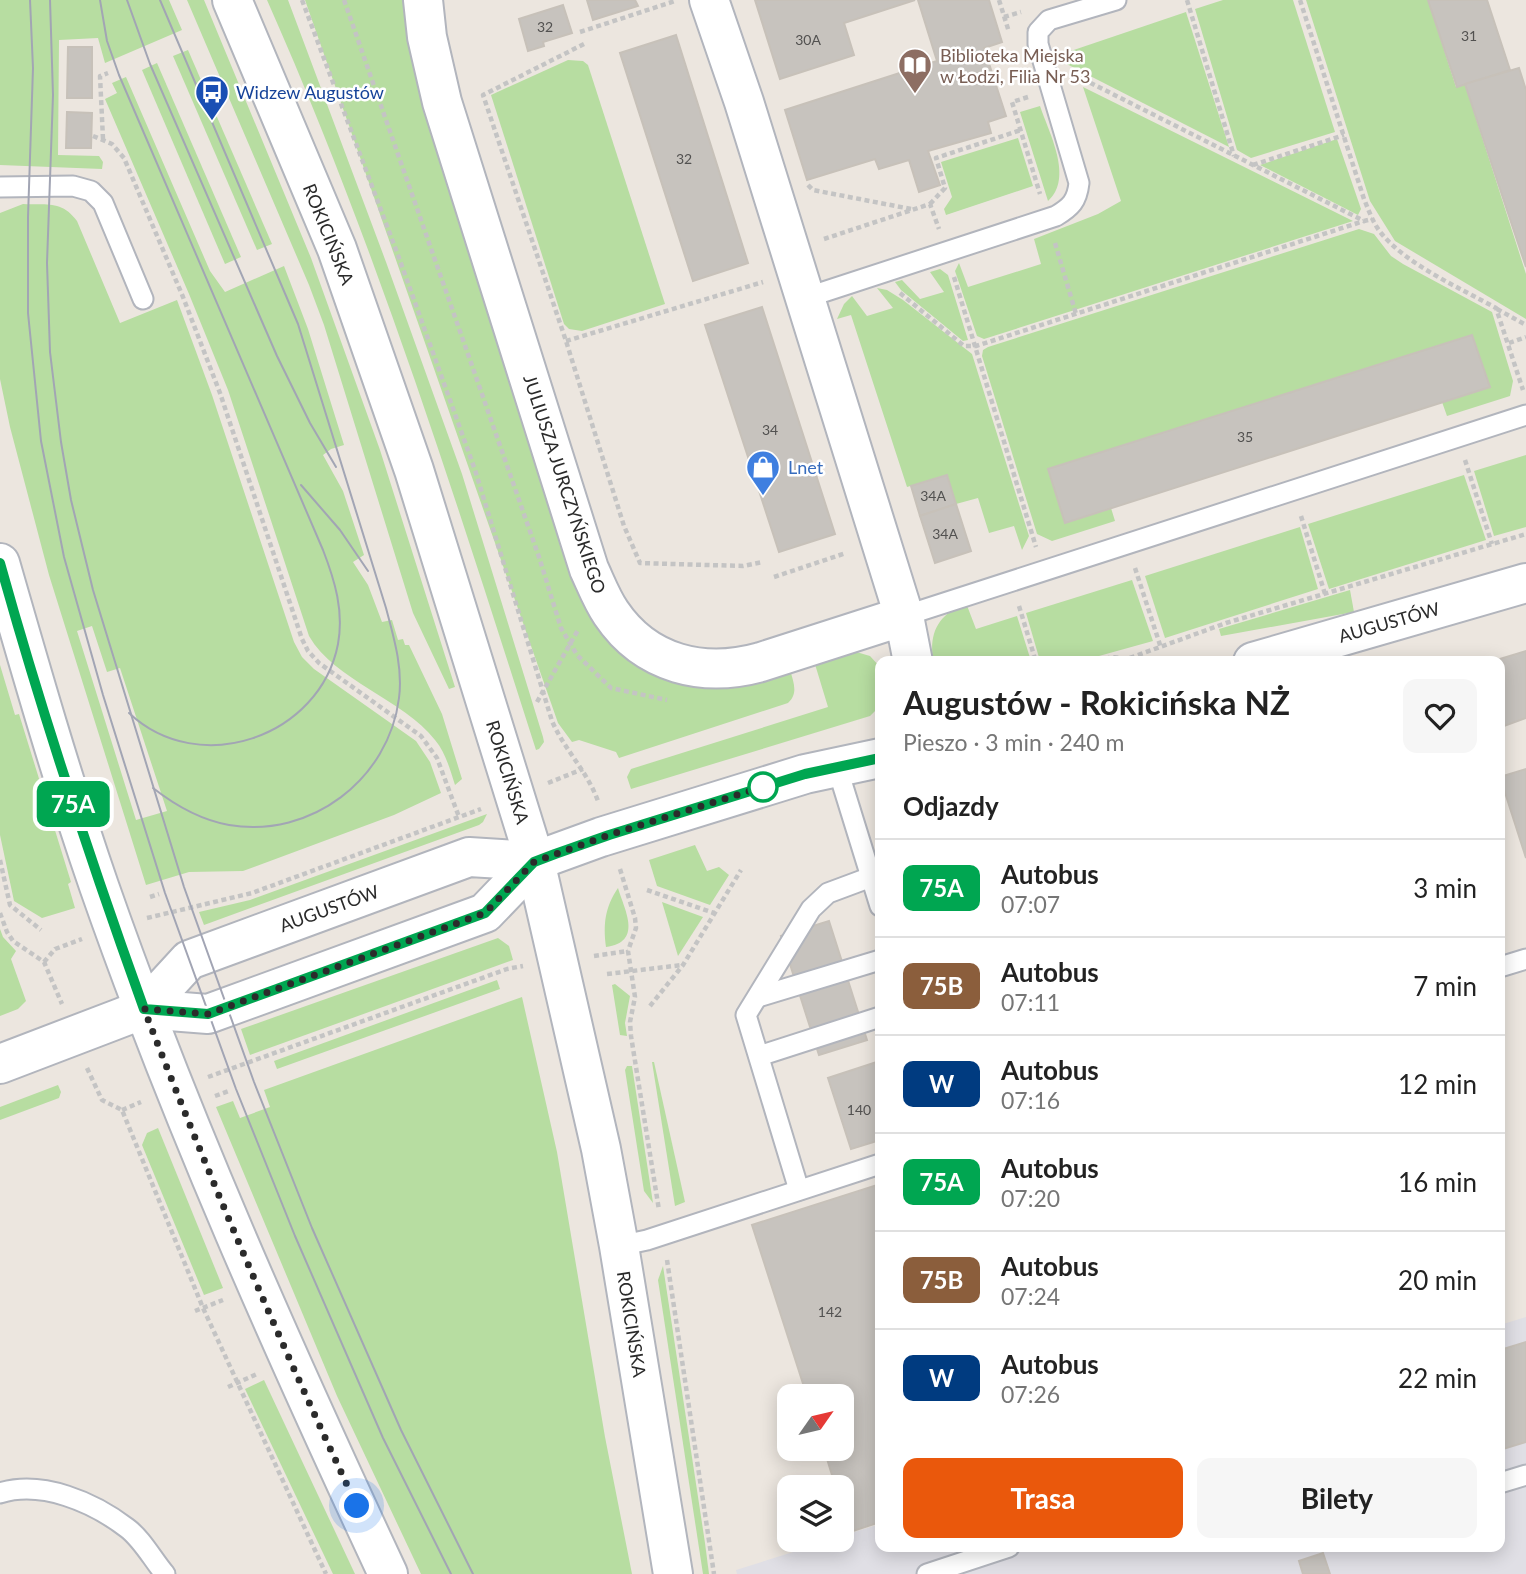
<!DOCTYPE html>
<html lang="pl">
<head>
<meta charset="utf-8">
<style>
  body { margin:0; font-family:Lato,sans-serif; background:#f6f6f6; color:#222; height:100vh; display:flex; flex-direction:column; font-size:26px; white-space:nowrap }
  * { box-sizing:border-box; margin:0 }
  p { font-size:23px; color:#767676 }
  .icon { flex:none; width:38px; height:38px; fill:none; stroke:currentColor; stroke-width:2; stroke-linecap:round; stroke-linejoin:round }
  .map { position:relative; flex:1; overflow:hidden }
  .details { position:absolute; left:875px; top:656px; width:630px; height:896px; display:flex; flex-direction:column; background:#fff; border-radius:14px; box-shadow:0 4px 18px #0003 }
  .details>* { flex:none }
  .badge { padding:0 14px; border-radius:10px; font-size:24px; line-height:46px }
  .needle { width:46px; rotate:56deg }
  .buttons { position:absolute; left:777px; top:1384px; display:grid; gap:14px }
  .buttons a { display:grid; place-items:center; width:77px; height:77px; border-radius:14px; background:#fff; box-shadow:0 4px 18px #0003; font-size:35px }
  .you { position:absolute; width:35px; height:35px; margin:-18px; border:5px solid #fff; border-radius:50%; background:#1a73e8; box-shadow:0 0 0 10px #1a73e833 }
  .map>.badge { position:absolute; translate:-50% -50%; box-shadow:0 0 0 4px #fff }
  h2 { padding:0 28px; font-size:26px; line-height:63px }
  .round { display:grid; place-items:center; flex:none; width:74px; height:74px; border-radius:14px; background:#f6f6f6 }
  .headline { display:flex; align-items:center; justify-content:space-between; height:119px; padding:0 28px }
  h1 { font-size:33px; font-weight:700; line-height:52px }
  .action { display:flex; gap:14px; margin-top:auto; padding:14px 28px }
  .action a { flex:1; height:80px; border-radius:14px; background:#ea580c; color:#fff; font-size:28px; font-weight:700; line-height:80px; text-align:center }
  .action a+a { background:#f6f6f6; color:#222 }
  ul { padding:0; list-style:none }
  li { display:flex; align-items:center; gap:21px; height:98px; padding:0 28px; border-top:2px solid #e0e0e0 }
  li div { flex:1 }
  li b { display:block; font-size:26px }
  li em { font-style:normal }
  li .badge { min-width:77px; font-weight:700; text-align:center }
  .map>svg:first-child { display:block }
  .industrial { fill:#e0dfe5 }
  .green { fill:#b7dda1; fill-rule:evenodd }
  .building { fill:#c7c3be; stroke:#c7c1b9; stroke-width:2 }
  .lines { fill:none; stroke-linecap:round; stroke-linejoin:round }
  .lane-casing { stroke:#b2b5bd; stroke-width:23 }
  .street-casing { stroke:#b2b5bd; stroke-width:42 }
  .secondary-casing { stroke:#b2b5bd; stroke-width:42 }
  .path { stroke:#c4c4c4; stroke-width:4.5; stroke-dasharray:5 3.5; stroke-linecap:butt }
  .lane { stroke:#fff; stroke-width:19 }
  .street { stroke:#fff; stroke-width:38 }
  .secondary { stroke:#fff; stroke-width:38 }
  .tram { stroke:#a2a5b4; stroke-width:2 }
  .line-casing { stroke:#fff; stroke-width:16 }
  .line { stroke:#00a651; stroke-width:10 }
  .walk { stroke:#2b2b2b; stroke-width:7; stroke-dasharray:0 12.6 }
  .stop-dot { fill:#fff; stroke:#00a651; stroke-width:3.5 }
  .labels { text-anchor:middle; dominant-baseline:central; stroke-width:5; stroke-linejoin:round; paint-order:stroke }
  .number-label { font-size:14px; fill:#525150 }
  .education-label { font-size:18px; fill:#785e54; stroke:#fff; text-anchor:start }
  .transit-label { font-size:18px; fill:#164399; stroke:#fff; text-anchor:start }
  .street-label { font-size:18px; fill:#2b2b2b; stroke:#fff }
  .shop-label { font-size:18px; fill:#366cbe; stroke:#fff; text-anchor:start }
</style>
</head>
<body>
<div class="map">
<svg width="1526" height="1574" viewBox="0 0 1526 1574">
  <rect width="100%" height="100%" fill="#ece6df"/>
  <!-- industrial -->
  <polygon class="industrial" points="1526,1317 1526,1574 737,1574 736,1570 831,1540 842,1540 842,1536 880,1524 880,1547 1500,1547 1500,1325"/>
  <!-- green -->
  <g class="green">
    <polygon points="0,0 169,0 182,30 105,63 98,38 59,40 58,155 99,156 103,162 102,169 0,165"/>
    <polygon points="187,0 204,0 311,258 380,450 455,687 449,689 413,613 324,325 309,285"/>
    <path d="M267,0H288L386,262L462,474L543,737L544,742L539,749L536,750C455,497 375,243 267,0Z"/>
    <path d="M305,0H409L436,136L578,592L599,630L620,651L718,685L753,683L790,669C793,682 799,693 788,703L619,758L616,752L579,740L572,742L558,723Z"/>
    <polygon points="1223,0 1293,0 1335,132 1251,158 1237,150 1195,9"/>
    <polygon points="1306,0 1428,0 1456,87 1465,84 1526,274 1526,319 1395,241 1370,201"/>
    <polygon points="1186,12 1229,147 1053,57"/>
    <polygon points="188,50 272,244 257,250 173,56"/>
    <polygon points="568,60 583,61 588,65 665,304 582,331 569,329 564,324 491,95"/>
    <polygon points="157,63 241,257 225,264 142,70"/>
    <path d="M126,77L210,271L225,292L284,266L308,329L344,445L331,449L323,455L343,491L364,555L353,562L368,585L382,622L392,620L398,640L403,639L405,645H409L442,714L462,779L455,785C450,770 446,753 435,740C403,699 335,681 309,636L228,390L189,294L105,99L117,93L112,83Z"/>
    <polygon points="1083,87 1353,221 984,339 977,336 955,271 959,263 968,287 1041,264 1034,239 1098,214 1121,201"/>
    <path d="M1040,106C1049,133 1074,178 1048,201L1020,112Z"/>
    <polygon points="1018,138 1033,186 946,215 944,209 952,197 941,162"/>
    <polygon points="1337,139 1361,209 1358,215 1260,165"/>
    <path d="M23,204C46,205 62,200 77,221L120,323L177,300L212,395L294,642L302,657L314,669L416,741L430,762L441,793L394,815L243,871L189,872L146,885L49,575L10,427L0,379V213ZM92,626L107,672L120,668L167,811L136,820L77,631Z"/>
    <polygon points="1359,229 1374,234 1391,256 1403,264 1492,312 1513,381 1510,396 1447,416 1442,402 1489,387 1471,335 1048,469 1065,522 1111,508 1115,521 1052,541 1037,534 982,356 983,350 988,347"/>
    <polygon points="940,269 948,275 968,340 963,341 901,290 895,282 902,280 920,299 944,292 930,272"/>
    <polygon points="877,288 887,290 903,300 972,354 1029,536 1022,550 1014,526 989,533 978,498 956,504 947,475 907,487 851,315 837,319 844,304 852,296 867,316 893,308"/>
    <polygon points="1526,455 1526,527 1494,536 1474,471"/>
    <polygon points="1464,475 1486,540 1329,589 1308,524"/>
    <polygon points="1300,527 1318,589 1165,638 1145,576"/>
    <polygon points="1132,580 1153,641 1081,661 1040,661 1026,613"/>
    <polygon points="1350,590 1354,612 1221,636 1219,629"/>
    <path d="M966,603L976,629L1017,616L1031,661H933C929,632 938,615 966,603Z"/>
    <polygon points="853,651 870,656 880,667 880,706 870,716 631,789 627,777 631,769 828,707 814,661"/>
    <polygon points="0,665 15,715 19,714 71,882 68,884 75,908 42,918 14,901 0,835"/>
    <polygon points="487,814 483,822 479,825 204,925 199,912 250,900"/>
    <polygon points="695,845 707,871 719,867 729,875 710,905 657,886 649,860"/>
    <path d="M618,888C625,911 643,942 606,947C603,924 605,907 618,888Z"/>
    <polygon points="662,902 703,917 678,956"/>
    <polygon points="0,929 3,937 16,951 11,959 26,1001 18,1009 0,1016"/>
    <polygon points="498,938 509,946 513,960 250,1055 241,1029"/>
    <polygon points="497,980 500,989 277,1069 274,1061"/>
    <polygon points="615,984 630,996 625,1023 627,1036 620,1035 612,985"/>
    <polygon points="522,997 557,1152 605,1437 632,1574 421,1574 337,1396 216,1107 233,1101 240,1118 270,1107 264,1090"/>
    <polygon points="652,1062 654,1062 685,1202 675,1206"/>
    <polygon points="627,1066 632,1066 653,1203 644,1191 625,1070"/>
    <polygon points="58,1085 61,1092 59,1098 0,1120 0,1107"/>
    <polygon points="158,1128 223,1288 204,1295 142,1145 147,1133"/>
    <polygon points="663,1266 705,1543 709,1574 703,1574 658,1280"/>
    <polygon points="264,1380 355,1574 333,1574 245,1389"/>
  </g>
  <!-- building -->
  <g class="building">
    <polygon points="587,0 635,0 638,6 593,20"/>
    <polygon points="755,0 915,0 844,23 854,55 780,79"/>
    <polygon points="918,0 989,0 1002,42 984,48 1006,116 988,122 991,133 928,151 940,185 919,192 909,160 879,169 875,159 807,180 785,110 937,61"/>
    <polygon points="1428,0 1487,0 1510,70 1457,87"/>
    <polygon points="563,5 572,33 543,42 544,46 528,51 519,19"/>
    <polygon points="676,35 748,263 693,281 620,53"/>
    <polygon points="68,47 92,47 92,98 67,98"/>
    <polygon points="1519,68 1526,90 1526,267 1465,84"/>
    <polygon points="67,112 92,113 91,148 66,148"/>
    <polygon points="762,307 835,534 779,552 705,325"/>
    <polygon points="1472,335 1490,387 1065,523 1048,469"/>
    <polygon points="947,475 956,504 920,516 911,486"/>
    <polygon points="956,504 971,551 935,563 920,516"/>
    <polygon points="1526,651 1526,718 1501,727 1500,662 1490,662"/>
    <polygon points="1526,769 1526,858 1500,777"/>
    <polygon points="829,921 867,1040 819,1055 781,936"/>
    <polygon points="880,1061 880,1140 851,1149 828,1078"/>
    <polygon points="880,1184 880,1522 850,1532 842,1505 842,1488 836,1488 824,1449 842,1449 842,1396 807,1396 752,1225"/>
    <polygon points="1526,1342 1526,1442 1500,1450 1500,1350"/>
    <polygon points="1323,1553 1330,1574 1303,1574 1299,1561"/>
  </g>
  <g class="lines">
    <!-- lane casing -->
    <g class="lane-casing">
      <g id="lane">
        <polyline points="0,187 73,186 91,191 103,203 143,299"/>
        <path d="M805,298L1056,216C1071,207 1077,201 1079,183L1038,44V32L1049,20L1116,0"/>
        <polyline points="904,616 1526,415"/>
        <polyline points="837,767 880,906"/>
        <polyline points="1500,967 1526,959"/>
        <polyline points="758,997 880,960"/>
        <polyline points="759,1056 880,1017"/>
        <polyline points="799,1190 746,1015 811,909 828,893 871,877"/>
        <polyline points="619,1246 647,1240 880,1164"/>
        <polyline points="1500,1483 1526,1475"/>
        <path d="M0,1493C42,1480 93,1502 127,1528C142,1539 153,1560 165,1574"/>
        <polyline points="927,1574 1009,1547"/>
      </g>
    </g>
    <!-- street casing -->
    <g class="street-casing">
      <g id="street">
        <path d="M423,0L427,37L442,102L589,569C596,584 602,600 611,613C646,665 704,678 761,662L904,616L913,662"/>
        <polyline points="709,0 744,102 904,616"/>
      </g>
    </g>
    <!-- secondary casing -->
    <g class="secondary-casing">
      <g id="secondary">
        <polyline points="232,0 337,249 414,470 535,861 601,1149 619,1246 673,1574"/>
        <path d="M0,563C31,671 62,779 99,886C181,1121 283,1349 388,1574"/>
        <polyline points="1253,662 1526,583"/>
        <polyline points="144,1009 208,1014 485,913 535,861"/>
        <polyline points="0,1064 144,1009 189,960 469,857 535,861 601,837 763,787 805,774 880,758"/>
      </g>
    </g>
    <!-- path -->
    <g class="path">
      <path d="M302,0L399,258L475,470L552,721C564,749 587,771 598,801"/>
      <polyline points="344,0 539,557 561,628 577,655 611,688 667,700"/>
      <polyline points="999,0 1009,32"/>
      <polyline points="1187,0 1234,156"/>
      <path d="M1300,0L1364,199C1369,211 1373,223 1381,233C1407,265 1460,288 1496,308L1523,390"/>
      <polyline points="1004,17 1021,12"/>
      <polyline points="580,32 675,1"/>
      <polyline points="584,44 483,95 566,341 624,526 640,563 743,566 763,562"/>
      <polyline points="1075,75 1364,221 1372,219"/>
      <polyline points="1028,97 1012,102 1040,194"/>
      <polyline points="93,136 112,144 124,158 183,297 220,393 302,639 308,651 319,663 421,736 437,758 459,817"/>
      <polyline points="103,139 100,76 108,73"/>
      <polyline points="1253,165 1344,135"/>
      <polyline points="808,185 813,190 911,209"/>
      <polyline points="930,204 945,188 936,158 1021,130"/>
      <polyline points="824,239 930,204 939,229"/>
      <polyline points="1055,243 1076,314"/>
      <polyline points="954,277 1036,547"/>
      <polyline points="900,293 964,346 976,346 1364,221"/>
      <polyline points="1497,309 1526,325"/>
      <polyline points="566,341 763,282"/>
      <polyline points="1509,343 1526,337"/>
      <polyline points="1465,460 1492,544"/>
      <polyline points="1301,516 1325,594"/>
      <polyline points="1135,568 1161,648"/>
      <polyline points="774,577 846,553"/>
      <polyline points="1019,606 1036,662"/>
      <polyline points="1097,662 1112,657 1127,659 1226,623 1526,534"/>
      <polyline points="537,702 578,630"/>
      <polyline points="548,783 583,769"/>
      <polyline points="0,860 10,905 41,930"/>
      <polyline points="620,869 635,918 636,928 628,951 635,997 630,1022 631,1036 659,1210"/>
      <polyline points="647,890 714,913"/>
      <polyline points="150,897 159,894"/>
      <polyline points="0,913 7,932 13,941 44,962 62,1004"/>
      <polyline points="147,918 252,893 481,809"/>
      <polyline points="594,956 628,951"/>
      <polyline points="44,962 55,949 82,939"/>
      <polyline points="607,974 682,965"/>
      <polyline points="650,1006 683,965 741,870"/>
      <polyline points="87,1068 102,1100 122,1110 203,1308 326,1574"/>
      <polyline points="208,1077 507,969 523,966"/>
      <polyline points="215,1096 229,1091"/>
      <polyline points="122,1110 141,1102"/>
      <polyline points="667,1260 714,1574"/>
      <polyline points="195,1311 223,1300"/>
      <polyline points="228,1387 257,1374"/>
    </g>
    <!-- lane -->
    <use href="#lane" class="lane"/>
    <!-- street -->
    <use href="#street" class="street"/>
    <!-- secondary -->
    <use href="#secondary" class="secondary"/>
    <!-- tram -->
    <g class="tram">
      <polyline points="30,0 33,68 28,217 28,313 41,441 64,557 103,695 165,893 236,1089 295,1236 383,1438 451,1574"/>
      <polyline points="50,0 53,95 47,263 50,352 61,442 71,500 93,590 184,887 254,1082 312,1228 401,1430 473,1574"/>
      <path d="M100,0L107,41L119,75L323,550C335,581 344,611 338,644C320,737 199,779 129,713"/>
      <polyline points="127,0 150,64 277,356 310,423 336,467"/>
      <polyline points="301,485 340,530 368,571"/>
      <path d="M153,788C176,806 201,820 229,825C311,839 389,779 399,698C403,668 394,638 386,608L298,324L160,0"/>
    </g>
  </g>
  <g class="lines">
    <!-- line casing -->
    <g class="line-casing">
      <path id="line" d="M0,563C42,714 91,862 144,1009L208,1014L485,913L534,862L555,854L609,835L805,774L880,758"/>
    </g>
    <!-- line -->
    <use href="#line" class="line"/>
    <!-- walk -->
    <path class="walk" d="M357,1506C280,1343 209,1177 144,1009L208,1014L227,1007L485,913L534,862L609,835L763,787"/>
  </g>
  <!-- icons -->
  <defs>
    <g id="library-pin" transform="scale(1.75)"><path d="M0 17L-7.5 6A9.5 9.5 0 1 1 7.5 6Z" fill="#8d6e63" stroke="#fff"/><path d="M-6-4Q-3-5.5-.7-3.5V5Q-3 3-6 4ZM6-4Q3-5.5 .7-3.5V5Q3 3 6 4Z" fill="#fff"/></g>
    <g id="bus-pin" transform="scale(1.75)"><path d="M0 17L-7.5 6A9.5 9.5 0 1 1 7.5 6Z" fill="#1a4fb4" stroke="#fff"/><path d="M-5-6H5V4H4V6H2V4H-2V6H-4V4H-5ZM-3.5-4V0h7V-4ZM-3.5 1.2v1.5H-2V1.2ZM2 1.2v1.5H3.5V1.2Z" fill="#fff"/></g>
    <g id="shop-pin" transform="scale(1.75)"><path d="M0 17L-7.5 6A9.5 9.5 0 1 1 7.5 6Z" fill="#3f7fe0" stroke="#fff"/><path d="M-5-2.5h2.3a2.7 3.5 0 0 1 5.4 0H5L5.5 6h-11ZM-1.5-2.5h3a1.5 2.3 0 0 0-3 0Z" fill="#fff"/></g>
  </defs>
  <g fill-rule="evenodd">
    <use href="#library-pin" x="915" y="65"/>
    <use href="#bus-pin" x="212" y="92"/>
    <use href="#shop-pin" x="763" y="467"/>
  </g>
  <!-- markers -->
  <circle class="stop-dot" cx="763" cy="787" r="14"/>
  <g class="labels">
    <!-- number labels -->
    <g class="number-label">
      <text x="545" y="26">32</text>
      <text x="1469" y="35">31</text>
      <text x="808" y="39">30A</text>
      <text x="684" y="158">32</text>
      <text x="770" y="429">34</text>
      <text x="1245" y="436">35</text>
      <text x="933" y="495">34A</text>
      <text x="945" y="533">34A</text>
      <text x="859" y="1109">140</text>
      <text x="830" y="1311">142</text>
    </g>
    <!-- education labels -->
    <g class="education-label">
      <text x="940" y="55">Biblioteka Miejska<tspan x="940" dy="21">w Łodzi, Filia Nr 53</tspan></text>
    </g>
    <!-- transit labels -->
    <g class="transit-label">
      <text x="236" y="92">Widzew Augustów</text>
    </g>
    <!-- street labels -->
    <g class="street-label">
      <text transform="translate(329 234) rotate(68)">ROKICIŃSKA</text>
      <text transform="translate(565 484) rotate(72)">JULIUSZA JURCZYŃSKIEGO</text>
      <text transform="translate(1389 622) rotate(-16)">AUGUSTÓW</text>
      <text transform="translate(508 772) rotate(73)">ROKICIŃSKA</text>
      <text transform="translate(329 908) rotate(-20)">AUGUSTÓW</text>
      <text transform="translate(632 1324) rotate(81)">ROKICIŃSKA</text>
    </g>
    <!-- shop labels -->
    <g class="shop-label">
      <text x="788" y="467">Lnet</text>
    </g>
  </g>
</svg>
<div class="buttons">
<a><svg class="needle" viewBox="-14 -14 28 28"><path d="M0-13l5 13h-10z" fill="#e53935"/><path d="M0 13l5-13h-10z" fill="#767676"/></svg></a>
<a><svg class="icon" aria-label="layers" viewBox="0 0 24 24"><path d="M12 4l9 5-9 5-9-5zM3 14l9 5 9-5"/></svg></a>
</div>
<div class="you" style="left:357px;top:1506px"></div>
<b class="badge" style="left:73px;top:804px;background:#00a651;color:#fff">75A</b>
<section class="details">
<div class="headline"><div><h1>Augustów - Rokicińska NŻ</h1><p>Pieszo · 3 min · 240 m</p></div><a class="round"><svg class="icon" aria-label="heart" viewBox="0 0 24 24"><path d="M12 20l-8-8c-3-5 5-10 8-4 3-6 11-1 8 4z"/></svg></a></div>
<h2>Odjazdy</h2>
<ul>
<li><span class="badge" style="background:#00a651;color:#fff">75A</span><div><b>Autobus</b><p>07:07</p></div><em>3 min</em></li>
<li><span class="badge" style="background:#8b5e3c;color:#fff">75B</span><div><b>Autobus</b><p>07:11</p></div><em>7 min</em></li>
<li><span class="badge" style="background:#003b80;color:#fff">W</span><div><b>Autobus</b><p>07:16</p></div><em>12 min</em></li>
<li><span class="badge" style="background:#00a651;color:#fff">75A</span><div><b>Autobus</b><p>07:20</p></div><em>16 min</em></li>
<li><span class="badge" style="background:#8b5e3c;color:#fff">75B</span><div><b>Autobus</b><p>07:24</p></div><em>20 min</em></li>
<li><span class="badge" style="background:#003b80;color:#fff">W</span><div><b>Autobus</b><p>07:26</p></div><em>22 min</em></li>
</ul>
<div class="action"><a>Trasa</a><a>Bilety</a></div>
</section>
</div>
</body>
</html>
